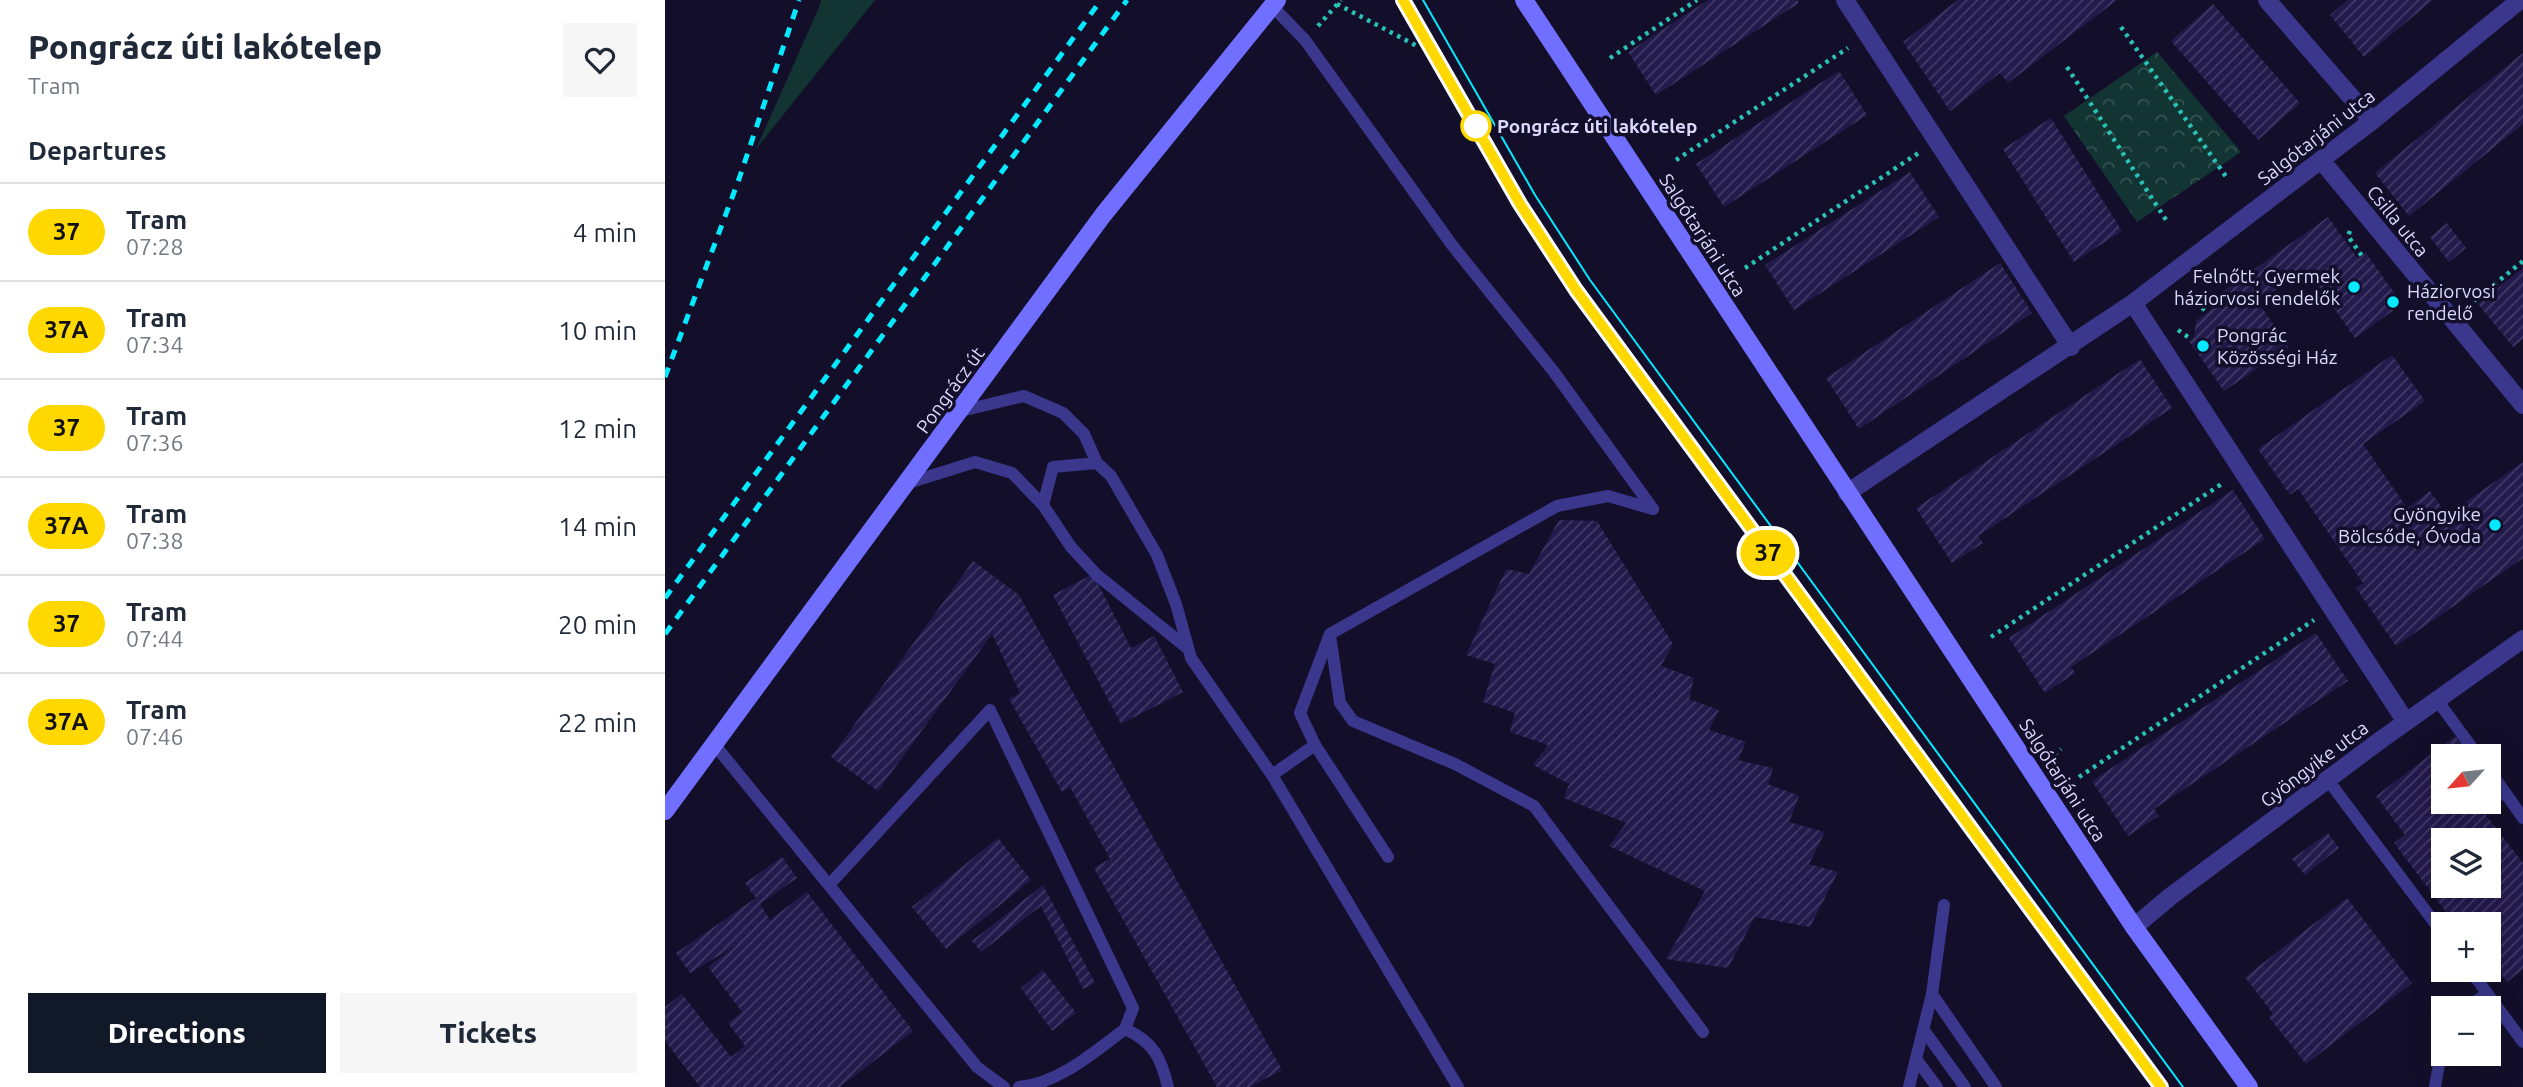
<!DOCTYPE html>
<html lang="en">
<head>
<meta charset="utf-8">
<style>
  body { margin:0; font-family:Ubuntu,sans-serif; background:#f6f6f7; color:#1f2937; height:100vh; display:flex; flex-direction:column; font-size:26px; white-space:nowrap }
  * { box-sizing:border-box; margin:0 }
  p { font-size:23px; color:#747a83 }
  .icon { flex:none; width:38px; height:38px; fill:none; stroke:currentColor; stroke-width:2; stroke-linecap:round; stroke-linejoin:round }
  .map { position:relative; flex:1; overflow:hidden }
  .sheet { display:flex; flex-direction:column; background:#fff; width:665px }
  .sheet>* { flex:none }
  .badge { padding:0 14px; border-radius:23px; font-size:24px; line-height:46px }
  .needle { width:46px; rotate:243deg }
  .controls { position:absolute; left:1766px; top:744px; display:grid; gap:14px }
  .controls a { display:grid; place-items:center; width:70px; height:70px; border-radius:0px; background:#fff; box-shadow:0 7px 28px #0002; font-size:35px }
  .map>.badge { position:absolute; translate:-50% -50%; box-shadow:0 0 0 4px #fff }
  h2 { padding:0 28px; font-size:26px; line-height:63px }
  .round { display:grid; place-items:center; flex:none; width:74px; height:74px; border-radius:0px; background:#f6f6f7 }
  .headline { display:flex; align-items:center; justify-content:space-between; height:119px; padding:0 28px }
  h1 { font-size:33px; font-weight:800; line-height:52px }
  .action { display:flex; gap:14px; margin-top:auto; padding:14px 28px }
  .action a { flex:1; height:80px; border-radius:0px; background:#111827; color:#fff; font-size:28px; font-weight:800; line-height:80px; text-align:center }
  .action a+a { background:#f6f6f7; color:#1f2937 }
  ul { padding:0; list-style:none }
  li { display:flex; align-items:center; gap:21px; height:98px; padding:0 28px; border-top:2px solid #e0e1e3 }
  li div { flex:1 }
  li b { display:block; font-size:26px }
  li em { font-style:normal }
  li .badge { min-width:77px; font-weight:700; text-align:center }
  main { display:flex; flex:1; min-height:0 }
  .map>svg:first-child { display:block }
  .green { fill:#123533 }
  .park { fill:url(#park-crowns) }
  .building { fill:url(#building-hatch); fill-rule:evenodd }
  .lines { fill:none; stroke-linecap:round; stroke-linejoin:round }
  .path { stroke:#29c2b7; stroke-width:4.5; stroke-dasharray:3.5 5; stroke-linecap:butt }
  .lane { stroke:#3a378c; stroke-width:12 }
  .street { stroke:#3a378c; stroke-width:18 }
  .secondary { stroke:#716fff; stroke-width:18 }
  .tram { stroke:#04e9ff; stroke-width:2 }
  .rail { stroke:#04e9ff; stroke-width:5; stroke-dasharray:10 9; stroke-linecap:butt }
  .line-casing { stroke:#fff; stroke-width:16 }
  .line { stroke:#ffd800; stroke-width:10 }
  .stop-dot { fill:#fff; stroke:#ffd800; stroke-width:3.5 }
  .poi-dot { fill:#04e9ff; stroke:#130f2a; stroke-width:2.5 }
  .labels { text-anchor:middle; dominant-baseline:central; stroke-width:7; stroke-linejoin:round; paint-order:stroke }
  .stop-label { font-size:19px; font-weight:bold; fill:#dcd8ff; stroke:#130f2a; text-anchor:start }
  .street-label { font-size:19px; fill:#dcd8ff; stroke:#130f2a }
  .poi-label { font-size:19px; fill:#dcd8ff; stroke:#130f2a; text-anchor:end }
</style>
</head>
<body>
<main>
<section class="sheet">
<div class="headline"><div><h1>Pongrácz úti lakótelep</h1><p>Tram</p></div><a class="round"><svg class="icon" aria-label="heart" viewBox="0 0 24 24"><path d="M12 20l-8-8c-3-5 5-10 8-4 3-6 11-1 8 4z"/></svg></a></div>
<h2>Departures</h2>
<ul>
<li><span class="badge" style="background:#ffd800;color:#111">37</span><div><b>Tram</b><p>07:28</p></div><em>4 min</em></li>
<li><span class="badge" style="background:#ffd800;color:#111">37A</span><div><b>Tram</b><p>07:34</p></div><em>10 min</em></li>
<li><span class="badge" style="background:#ffd800;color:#111">37</span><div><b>Tram</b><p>07:36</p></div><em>12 min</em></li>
<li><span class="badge" style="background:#ffd800;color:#111">37A</span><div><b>Tram</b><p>07:38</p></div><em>14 min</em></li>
<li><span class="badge" style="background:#ffd800;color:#111">37</span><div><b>Tram</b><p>07:44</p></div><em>20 min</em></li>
<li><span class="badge" style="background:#ffd800;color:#111">37A</span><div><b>Tram</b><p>07:46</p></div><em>22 min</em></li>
</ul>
<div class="action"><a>Directions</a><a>Tickets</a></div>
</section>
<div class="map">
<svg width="1858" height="1087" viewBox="0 0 1858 1087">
  <defs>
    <pattern id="park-crowns" width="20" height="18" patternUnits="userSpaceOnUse" patternTransform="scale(1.75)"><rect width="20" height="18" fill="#123533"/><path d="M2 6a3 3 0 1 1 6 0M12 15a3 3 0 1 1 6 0" fill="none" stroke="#345252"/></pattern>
    <pattern id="building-hatch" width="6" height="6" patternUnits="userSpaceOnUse" patternTransform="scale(1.75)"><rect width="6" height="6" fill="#231a4c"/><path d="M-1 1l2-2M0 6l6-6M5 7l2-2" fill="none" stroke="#423b67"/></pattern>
  </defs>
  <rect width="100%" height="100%" fill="#130f2a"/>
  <!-- green -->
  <polygon class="green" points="156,0 210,0 91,149 155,5"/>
  <!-- park -->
  <polygon class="park" points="1492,52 1576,152 1472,222 1399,116"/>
  <!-- building -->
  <g class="building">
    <polygon points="1043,0 1132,0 1134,3 991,95 963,52"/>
    <polygon points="1293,0 1452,0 1343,83 1335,73 1285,111 1238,42"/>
    <polygon points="1683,0 1768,0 1699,57 1665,15"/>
    <polygon points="1548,4 1635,103 1593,140 1506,41"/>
    <polygon points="1858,53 1858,124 1744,216 1710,173"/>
    <polygon points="1174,71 1202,115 1059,207 1031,164"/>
    <polygon points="1386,118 1457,231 1409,262 1338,149"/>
    <polygon points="1245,172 1274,217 1129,310 1100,265"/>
    <polygon points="1663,217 1693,259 1701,253 1737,304 1690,338 1641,269 1593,302 1624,347 1559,391 1524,341 1529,337 1531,321 1547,309 1543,302"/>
    <polygon points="1782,223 1801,248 1784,262 1765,237"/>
    <polygon points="1335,263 1367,313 1194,429 1161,378"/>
    <polygon points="1858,268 1858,339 1848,347 1813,304"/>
    <polygon points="1727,355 1760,401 1698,444 1742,508 1765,491 1782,515 1858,462 1858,558 1731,646 1691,588 1698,583 1633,489 1625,495 1593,449"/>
    <polygon points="1475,359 1507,408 1313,536 1318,543 1287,563 1251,508"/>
    <polygon points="1568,490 1600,539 1406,667 1410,673 1380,693 1344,638"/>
    <polygon points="894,520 932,521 1008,644 996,666 1029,678 1024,699 1054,710 1044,730 1081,742 1073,760 1108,768 1103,784 1134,796 1124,822 1160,832 1144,864 1173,872 1145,927 1090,917 1063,968 1001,959 1040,891 944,846 961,823 899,798 904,784 868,765 883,745 845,732 850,713 818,702 830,664 801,655 841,569 864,574"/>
    <polygon points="308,561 354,595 617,1070 585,1087 552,1087 429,868 445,859 405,787 397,792 344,699 355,693 327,634 213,791 166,757"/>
    <polygon points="428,574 466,648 489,636 518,692 456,724 388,595"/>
    <polygon points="1651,633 1683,681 1489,809 1494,816 1463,836 1427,781"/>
    <path d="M1790,736L1806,756H1778V802H1824V779L1839,800L1820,814L1858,863V969L1842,982L1829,964L1824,968V924H1790L1729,843L1740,835L1711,796ZM1778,840H1824V886H1778Z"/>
    <polygon points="1663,833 1674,848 1640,875 1627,859"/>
    <polygon points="333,838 366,880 281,949 247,907"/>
    <polygon points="117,857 132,878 95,904 105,920 142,892 248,1031 175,1087 35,1087 0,1041 0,1007 17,994 66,1057 80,1046 63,1023 77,1012 43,967 70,946 25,973 11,953 91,898 80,883"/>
    <polygon points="378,885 430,983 418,989 376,906 316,952 307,941"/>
    <polygon points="1682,898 1747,983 1641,1064 1604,1017 1608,1014 1580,977"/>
    <polygon points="378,970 411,1013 387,1031 356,988"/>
  </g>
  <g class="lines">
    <!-- path -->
    <g class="path">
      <polyline points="672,4 752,46"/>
      <polyline points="653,26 676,0"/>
      <polyline points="1456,27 1562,178"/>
      <polyline points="945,58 1032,0"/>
      <polyline points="1402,67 1503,223"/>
      <polyline points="1011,160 1183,48"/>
      <polyline points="1685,231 1683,236 1697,256"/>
      <polyline points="1080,268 1255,152"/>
      <polyline points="1809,301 1858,261"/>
      <polyline points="1530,303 1543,312"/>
      <polyline points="1513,330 1526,339"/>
      <polyline points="1326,637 1558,483"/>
      <polyline points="1389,755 1396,749"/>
      <polyline points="1414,777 1649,620"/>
    </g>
    <!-- lane -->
    <g class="lane">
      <polyline points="607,6 640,40 787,245 889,372 988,509"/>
      <polyline points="296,411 359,396 398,413 419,434 432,463 446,476 492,555 511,604 526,658 607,775 793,1087"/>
      <polyline points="243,483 310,462 347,473 378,505 406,547 432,575 521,647"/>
      <polyline points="378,505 388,467 432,463"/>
      <polyline points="665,635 675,703 688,721 790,764 869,806 1038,1032"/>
      <polyline points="1772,700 1813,756"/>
      <polyline points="49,744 312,1067 339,1087"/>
      <polyline points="1824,770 1858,818"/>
      <polyline points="607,775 650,745"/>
      <polyline points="1663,780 1778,934"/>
      <polyline points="723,857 650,745 635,713 665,634 892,506 943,496 988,509"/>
      <polyline points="164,885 325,710 468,1008 460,1029"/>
      <polyline points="1805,970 1858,1042"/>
      <polyline points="1267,994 1331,1087"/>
      <polyline points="1803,1008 1822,993"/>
      <polyline points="1258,1029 1300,1087"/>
      <polyline points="1251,1059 1272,1087"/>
      <path d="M354,1087C394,1083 428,1053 460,1029C489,1042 496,1058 503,1087"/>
      <polyline points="1244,1087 1267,994 1279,905"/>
      <polyline points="1770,1087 1778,1042"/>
    </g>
    <!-- street -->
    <g class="street">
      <polyline points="1180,0 1406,347"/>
      <polyline points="1602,0 1707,121"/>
      <polyline points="1656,160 1858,405"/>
      <polyline points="1468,303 1741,722"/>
      <polyline points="1182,493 1468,303 1707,121 1855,0"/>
      <polyline points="1469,927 1506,896 1717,739 1858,639"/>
    </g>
    <!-- secondary -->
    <g class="secondary">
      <polyline points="859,0 1469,927 1584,1087"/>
      <polyline points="0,811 438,215 612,0"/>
    </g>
    <!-- tram -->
    <g class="tram">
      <polyline points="738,0 855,204 910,290 1496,1087"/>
      <polyline points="758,0 870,195 925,280 1518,1087"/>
    </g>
    <!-- rail -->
    <g class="rail">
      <polyline points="0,377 74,179 134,0"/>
      <polyline points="0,598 436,0"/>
      <polyline points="0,634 462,0"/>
    </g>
  </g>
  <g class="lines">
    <!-- line casing -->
    <g class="line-casing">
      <polyline id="line" points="738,0 855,204 911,290 1496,1087"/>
    </g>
    <!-- line -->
    <use href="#line" class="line"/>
  </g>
  <!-- markers -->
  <circle class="stop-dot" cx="811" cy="126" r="14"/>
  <g class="poi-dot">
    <circle cx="1689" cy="287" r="7"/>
    <circle cx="1728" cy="302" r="7"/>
    <circle cx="1538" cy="346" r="7"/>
    <circle cx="1830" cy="525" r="7"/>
  </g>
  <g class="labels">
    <!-- stop labels -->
    <g class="stop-label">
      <text x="832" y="126">Pongrácz úti lakótelep</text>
    </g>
    <!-- street labels -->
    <g class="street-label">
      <text transform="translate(1651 137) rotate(-38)">Salgótarjáni utca</text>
      <text transform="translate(1733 221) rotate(51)">Csilla utca</text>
      <text transform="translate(1038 235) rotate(57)">Salgótarjáni utca</text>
      <text transform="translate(285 390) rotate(-54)">Pongrácz út</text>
      <text transform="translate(1649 764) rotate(-37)">Gyöngyike utca</text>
      <text transform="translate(1398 780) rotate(57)">Salgótarjáni utca</text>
    </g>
    <!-- poi labels -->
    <g class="poi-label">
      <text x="1675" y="276">Felnőtt, Gyermek<tspan x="1675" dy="22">háziorvosi rendelők</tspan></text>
      <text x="1742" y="291" text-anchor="start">Háziorvosi<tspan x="1742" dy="22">rendelő</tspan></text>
      <text x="1552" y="335" text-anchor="start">Pongrác<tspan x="1552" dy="22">Közösségi Ház</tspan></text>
      <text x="1816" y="514">Gyöngyike<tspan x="1816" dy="22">Bölcsőde, Óvoda</tspan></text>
    </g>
  </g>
</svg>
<div class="controls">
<a><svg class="needle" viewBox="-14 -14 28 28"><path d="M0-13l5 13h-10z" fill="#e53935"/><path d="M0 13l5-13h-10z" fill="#747a83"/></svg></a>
<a><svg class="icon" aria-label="layers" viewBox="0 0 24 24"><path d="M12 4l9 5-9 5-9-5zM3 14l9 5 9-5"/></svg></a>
<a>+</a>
<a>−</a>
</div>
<b class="badge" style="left:1103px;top:553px;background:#ffd800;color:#111">37</b>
</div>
</main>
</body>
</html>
